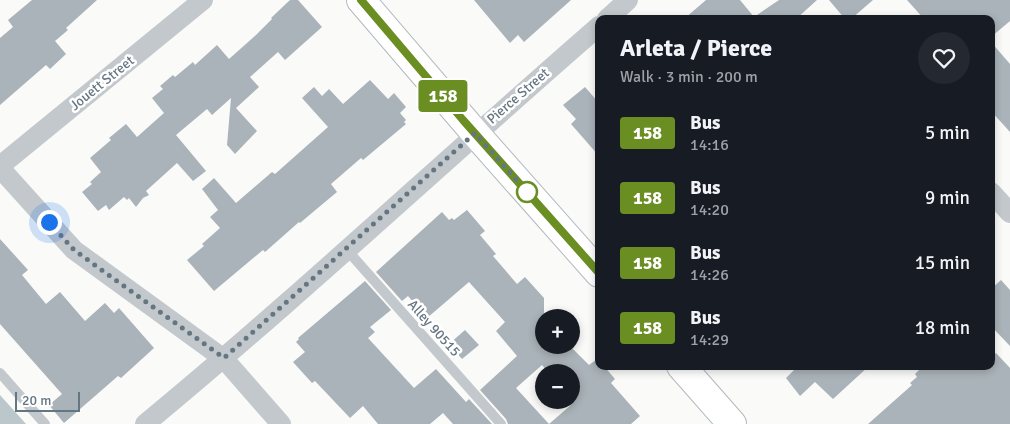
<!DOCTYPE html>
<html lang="en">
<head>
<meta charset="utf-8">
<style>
  body { margin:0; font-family:Signika,sans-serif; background:#242831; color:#f1f3f6; height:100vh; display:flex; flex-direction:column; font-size:19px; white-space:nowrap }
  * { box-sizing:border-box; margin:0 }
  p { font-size:16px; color:#9ea1a6 }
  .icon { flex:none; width:28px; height:28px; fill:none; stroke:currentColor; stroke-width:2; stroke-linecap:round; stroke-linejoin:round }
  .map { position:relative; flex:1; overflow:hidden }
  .sheet { position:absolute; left:595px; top:15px; width:400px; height:355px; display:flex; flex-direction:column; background:#171b24; border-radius:10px; box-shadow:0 2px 8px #0003 }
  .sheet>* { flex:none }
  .badge { padding:0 10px; border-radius:4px; font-size:18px; line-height:32px }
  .fabs { position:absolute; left:535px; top:309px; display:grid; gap:10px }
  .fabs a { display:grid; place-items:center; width:45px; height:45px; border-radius:50%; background:#171b24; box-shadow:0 2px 8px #0003; font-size:25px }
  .scale { position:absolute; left:15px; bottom:12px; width:65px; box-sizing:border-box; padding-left:5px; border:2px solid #657683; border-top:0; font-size:14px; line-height:18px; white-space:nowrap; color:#657683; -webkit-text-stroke:4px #fff; paint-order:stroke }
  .you { position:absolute; width:25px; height:25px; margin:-12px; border:4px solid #fff; border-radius:50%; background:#1a73e8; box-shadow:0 0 0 8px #1a73e833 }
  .map>.badge { position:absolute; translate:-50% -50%; box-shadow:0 0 0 2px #fff }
  .round { display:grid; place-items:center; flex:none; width:52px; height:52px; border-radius:26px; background:#242831 }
  .headline { display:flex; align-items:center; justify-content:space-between; height:85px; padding:0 25px }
  h1 { font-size:24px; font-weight:800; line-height:38px }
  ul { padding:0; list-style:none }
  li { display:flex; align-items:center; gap:15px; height:65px; padding:0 25px }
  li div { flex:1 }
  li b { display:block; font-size:19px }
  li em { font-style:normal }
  li .badge { min-width:55px; font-weight:700; text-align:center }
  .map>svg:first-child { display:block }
  .water { fill:#bbc7cb }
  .building { fill:#aab3b9 }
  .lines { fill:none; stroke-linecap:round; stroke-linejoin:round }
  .secondary-casing { stroke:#b3babf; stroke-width:30 }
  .lane { stroke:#c3c8cc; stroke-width:10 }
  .street { stroke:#c3c8cc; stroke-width:20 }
  .secondary { stroke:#fff; stroke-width:28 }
  .line-casing { stroke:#fff; stroke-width:11 }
  .line { stroke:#6b8e23; stroke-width:8 }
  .walk { stroke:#657683; stroke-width:5; stroke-dasharray:0 9 }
  .stop-dot { fill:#fff; stroke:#6b8e23; stroke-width:2.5 }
  .labels { text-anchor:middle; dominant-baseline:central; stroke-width:5; stroke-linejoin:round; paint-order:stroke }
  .street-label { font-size:14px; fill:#657683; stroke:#fff }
</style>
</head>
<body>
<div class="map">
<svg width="1010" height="424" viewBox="0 0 1010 424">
  <rect width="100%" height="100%" fill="#fafaf8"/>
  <!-- water -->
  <polygon class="water" points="0,395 26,424 0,424"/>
  <!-- building -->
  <g class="building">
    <polygon points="32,0 97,0 66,28 68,30 55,41 66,54 50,69 46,65 0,105 0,38 13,27 8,20"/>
    <polygon points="290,0 298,0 322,27 285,60 278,52 250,77 259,87 236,108 257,131 235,154 227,145 231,98 212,115 207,109 176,135 206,171 193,181 177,163 146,191 149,195 143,198 136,207 129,198 127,200 124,197 109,210 106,205 98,211 82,192 92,184 90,182 101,172 90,158 111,140 109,138 126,124 137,137 164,113 152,98 163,89 160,86 173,75 175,77 193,62 195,65 217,45 229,59 256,35 272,19 271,18"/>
    <polygon points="474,0 571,0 524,42 518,35 510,43"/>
    <polygon points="706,0 740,0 754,17 779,0 817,0 796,19 684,19"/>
    <polygon points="829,0 873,0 851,19 845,19"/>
    <polygon points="907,0 1010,0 1010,21 991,37 991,19 924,19"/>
    <polygon points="991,42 1010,64 1010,132 991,111"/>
    <polygon points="370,80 388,99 394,93 406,107 400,113 406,120 404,122 406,124 363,160 361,158 331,184 337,192 319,207 300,223 299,222 265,252 263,250 214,291 187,260 204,246 202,244 220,228 210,217 218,210 202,189 214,178 236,203 272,172 275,174 328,127 302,98 314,87 322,96 329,89 343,104"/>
    <polygon points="585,87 599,103 599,156 571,124 576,119 563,105"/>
    <polygon points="467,210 485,231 480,235 496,254 493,256 517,284 525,277 544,298 544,345 569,345 589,365 597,359 599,361 599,366 604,366 615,379 611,383 640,416 631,424 549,424 571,405 571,372 548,372 542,365 516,388 549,424 508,424 506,419 480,390 517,356 496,331 505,322 469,282 427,318 408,296 402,301 376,272 442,212 449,220 452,218 454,220"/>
    <polygon points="0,239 28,270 22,275 46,304 60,292 85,321 105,303 114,313 119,308 154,348 121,378 118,376 64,423 49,405 62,394 0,324"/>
    <polygon points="1001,280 1010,290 1010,346 991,326 991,289"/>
    <polygon points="365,281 391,310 370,327 375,332 368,338 414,388 436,369 466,402 469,399 492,424 453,424 443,413 430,424 378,424 363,406 350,418 315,381 312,383 293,362 305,352 296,342 299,339 298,338"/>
    <polygon points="465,330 479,345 462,359 449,344"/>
    <polygon points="996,353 1010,368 1010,424 868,424 912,385 910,383 917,377 915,374 923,366 991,366 991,357"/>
    <polygon points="798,366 869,366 833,399 815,382 800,396 786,378"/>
  </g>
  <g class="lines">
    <!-- secondary casing -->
    <g class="secondary-casing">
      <g id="secondary">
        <polyline points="361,0 475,133 599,273"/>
        <polyline points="681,366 732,424"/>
      </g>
    </g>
    <!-- lane -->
    <g class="lane">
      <polyline points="347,250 501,424"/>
      <polyline points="0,373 45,424"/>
    </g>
    <!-- street -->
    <g class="street">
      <polyline points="607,19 628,0"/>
      <polyline points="0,166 203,0"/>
      <polyline points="0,168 74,250 224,359 281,424"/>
      <polyline points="991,192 1010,213"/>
      <path d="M145,424C300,296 447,158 599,26"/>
    </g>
    <!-- secondary -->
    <use href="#secondary" class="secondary"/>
  </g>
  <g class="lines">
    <!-- line casing -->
    <g class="line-casing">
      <polyline id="line" points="361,0 463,120 599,273"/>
    </g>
    <!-- line -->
    <use href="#line" class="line"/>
    <!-- walk -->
    <polyline class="walk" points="49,222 74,250 224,358 475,133 527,192"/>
  </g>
  <!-- markers -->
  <circle class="stop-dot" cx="527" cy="192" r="10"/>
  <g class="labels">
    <!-- street labels -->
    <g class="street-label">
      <text transform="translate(102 83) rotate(-39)">Jouett Street</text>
      <text transform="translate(518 96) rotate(-41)">Pierce Street</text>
      <text transform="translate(434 328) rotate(48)">Alley 90515</text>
    </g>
  </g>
</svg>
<div class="fabs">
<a>+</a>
<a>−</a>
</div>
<div class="scale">20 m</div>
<div class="you" style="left:49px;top:222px"></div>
<b class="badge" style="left:443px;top:96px;background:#6b8e23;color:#fff">158</b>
<section class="sheet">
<div class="headline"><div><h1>Arleta / Pierce</h1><p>Walk · 3 min · 200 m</p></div><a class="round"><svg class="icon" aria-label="heart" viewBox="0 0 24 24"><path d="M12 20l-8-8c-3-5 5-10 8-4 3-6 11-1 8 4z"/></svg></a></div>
<ul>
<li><span class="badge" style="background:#6b8e23;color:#fff">158</span><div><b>Bus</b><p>14:16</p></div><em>5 min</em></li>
<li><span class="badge" style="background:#6b8e23;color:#fff">158</span><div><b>Bus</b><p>14:20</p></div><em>9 min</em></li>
<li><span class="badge" style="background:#6b8e23;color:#fff">158</span><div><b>Bus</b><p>14:26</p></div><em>15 min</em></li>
<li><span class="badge" style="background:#6b8e23;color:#fff">158</span><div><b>Bus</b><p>14:29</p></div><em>18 min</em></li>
</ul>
</section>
</div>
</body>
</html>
